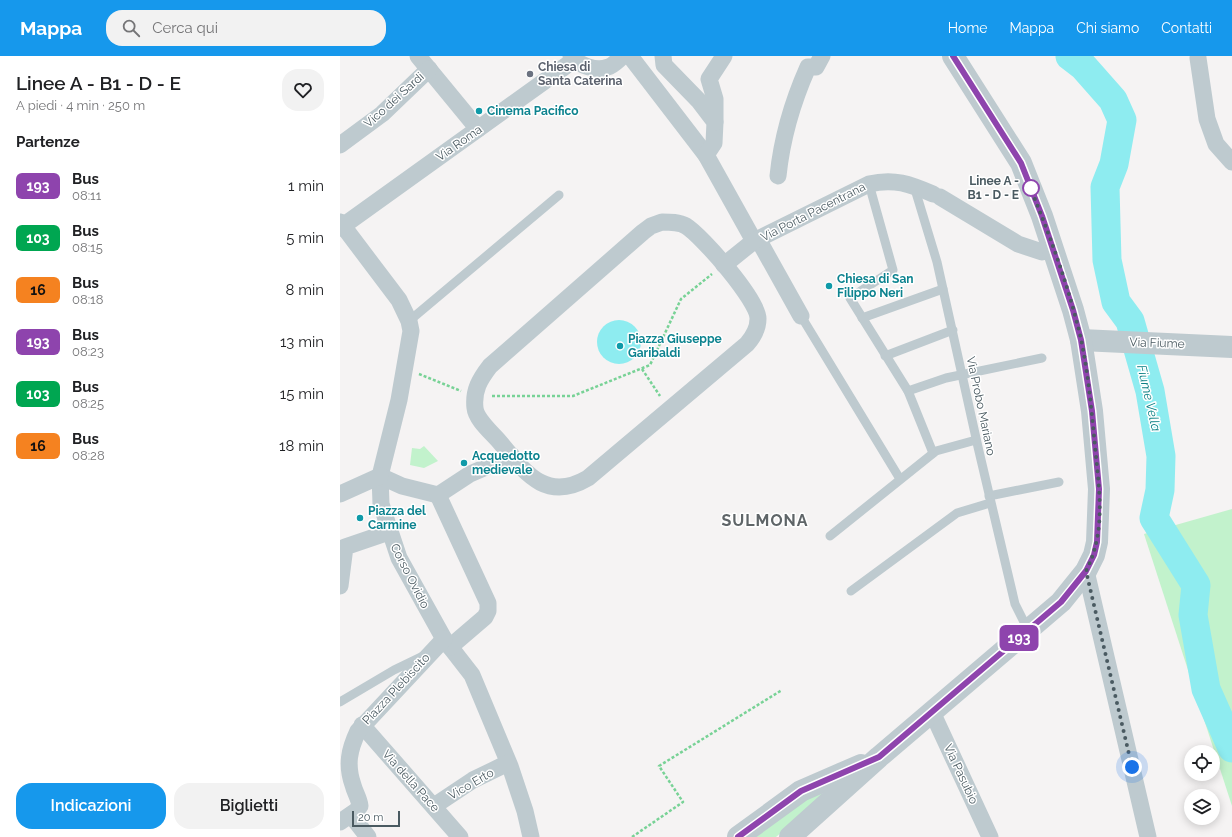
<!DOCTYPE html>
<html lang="it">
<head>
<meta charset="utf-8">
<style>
  body { margin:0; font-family:Raleway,sans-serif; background:#f2f2f2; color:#202124; height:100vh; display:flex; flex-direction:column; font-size:15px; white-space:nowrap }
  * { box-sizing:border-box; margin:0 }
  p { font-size:13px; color:#757577 }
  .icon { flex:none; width:22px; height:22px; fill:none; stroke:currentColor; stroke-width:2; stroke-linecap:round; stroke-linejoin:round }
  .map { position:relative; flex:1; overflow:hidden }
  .sheet { display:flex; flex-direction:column; background:#fff; width:340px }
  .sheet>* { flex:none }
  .badge { padding:0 8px; border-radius:6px; font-size:14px; line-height:26px }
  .tools { position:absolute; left:844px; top:689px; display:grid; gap:8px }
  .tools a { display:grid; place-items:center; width:36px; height:36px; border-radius:50%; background:#fff; box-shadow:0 2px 10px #0003; font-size:20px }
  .scale { position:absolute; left:12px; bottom:10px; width:48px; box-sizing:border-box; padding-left:4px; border:2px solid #4a5a61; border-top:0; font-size:11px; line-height:14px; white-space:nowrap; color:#4a5a61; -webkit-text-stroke:3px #fff; paint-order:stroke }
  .you { position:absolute; width:20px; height:20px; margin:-10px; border:3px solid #fff; border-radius:50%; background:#1a73e8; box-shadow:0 0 0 6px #1a73e833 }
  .map>.badge { position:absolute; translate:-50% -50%; box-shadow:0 0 0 2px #fff }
  h2 { padding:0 16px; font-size:15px; line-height:36px }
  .round { display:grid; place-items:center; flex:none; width:42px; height:42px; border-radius:16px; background:#f2f2f2 }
  .overview { display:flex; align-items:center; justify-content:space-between; height:68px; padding:0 16px }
  h1 { font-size:19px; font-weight:600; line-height:30px }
  .action { display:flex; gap:8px; margin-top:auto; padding:8px 16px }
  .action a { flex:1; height:46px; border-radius:16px; background:#1698ec; color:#fff; font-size:16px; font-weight:600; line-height:46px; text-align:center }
  .action a+a { background:#f2f2f2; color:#202124 }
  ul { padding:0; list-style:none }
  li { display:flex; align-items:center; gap:12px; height:52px; padding:0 16px }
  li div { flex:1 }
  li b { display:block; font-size:15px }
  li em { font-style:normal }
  li .badge { min-width:44px; font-weight:700; text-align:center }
  header { display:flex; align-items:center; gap:24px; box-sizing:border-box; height:56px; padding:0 20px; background:#1698ec; color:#fff }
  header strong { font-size:19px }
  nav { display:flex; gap:22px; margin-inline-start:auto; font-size:14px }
  .search { width:280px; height:36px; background:#f2f2f2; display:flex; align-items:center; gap:10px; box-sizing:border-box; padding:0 14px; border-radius:16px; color:#757577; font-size:15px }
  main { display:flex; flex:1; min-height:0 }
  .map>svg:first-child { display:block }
  .green { fill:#c2f2cc }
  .water { fill:#8eecf0 }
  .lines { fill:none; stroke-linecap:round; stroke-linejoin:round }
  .river { stroke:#8eecf0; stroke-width:29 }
  .path { stroke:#78d296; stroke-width:2.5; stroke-dasharray:3 2; stroke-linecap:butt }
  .service { stroke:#becacf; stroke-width:9 }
  .minor { stroke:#becacf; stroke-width:17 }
  .tertiary { stroke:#becacf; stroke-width:22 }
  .line-casing { stroke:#fff; stroke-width:9 }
  .line { stroke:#8e44ad; stroke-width:6 }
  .walk { stroke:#4a5a61; stroke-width:4; stroke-dasharray:0 7.2 }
  .worship-dot { fill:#6b7280; stroke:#fff; stroke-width:1.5 }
  .culture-dot { fill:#0f9aa8; stroke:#fff; stroke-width:1.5 }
  .stop-dot { fill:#fff; stroke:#8e44ad; stroke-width:2 }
  .labels { text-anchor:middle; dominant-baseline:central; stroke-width:3; stroke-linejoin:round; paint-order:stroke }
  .worship-label { font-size:12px; font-weight:bold; fill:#5b616d; stroke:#fff; text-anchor:start }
  .street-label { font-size:12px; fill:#4a5a61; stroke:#fff }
  .culture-label { font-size:12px; font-weight:bold; fill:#0d838f; stroke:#fff; text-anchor:start }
  .stop-label { font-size:12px; font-weight:bold; fill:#4a5a61; stroke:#fff; text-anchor:end }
  .water-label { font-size:13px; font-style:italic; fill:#0b8084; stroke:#fff }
  .district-label { font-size:16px; font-weight:bold; letter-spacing:1px; fill:#5f6568; stroke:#fff }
</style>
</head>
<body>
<header>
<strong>Mappa</strong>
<div class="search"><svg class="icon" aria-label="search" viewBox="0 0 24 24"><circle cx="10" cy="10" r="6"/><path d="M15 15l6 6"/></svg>Cerca qui</div>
<nav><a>Home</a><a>Mappa</a><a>Chi siamo</a><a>Contatti</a></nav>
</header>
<main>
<section class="sheet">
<div class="overview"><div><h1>Linee A - B1 - D - E</h1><p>A piedi · 4 min · 250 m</p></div><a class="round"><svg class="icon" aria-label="heart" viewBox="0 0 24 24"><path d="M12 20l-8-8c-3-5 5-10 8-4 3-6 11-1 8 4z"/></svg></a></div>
<h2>Partenze</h2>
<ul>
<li><span class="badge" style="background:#8e44ad;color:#fff">193</span><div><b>Bus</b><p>08:11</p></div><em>1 min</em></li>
<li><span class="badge" style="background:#00a651;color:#fff">103</span><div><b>Bus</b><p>08:15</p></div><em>5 min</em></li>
<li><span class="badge" style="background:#f58220;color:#111">16</span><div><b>Bus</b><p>08:18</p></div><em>8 min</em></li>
<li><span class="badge" style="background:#8e44ad;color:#fff">193</span><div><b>Bus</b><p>08:23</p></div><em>13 min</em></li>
<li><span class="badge" style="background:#00a651;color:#fff">103</span><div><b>Bus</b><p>08:25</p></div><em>15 min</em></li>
<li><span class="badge" style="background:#f58220;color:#111">16</span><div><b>Bus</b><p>08:28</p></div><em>18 min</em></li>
</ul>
<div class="action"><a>Indicazioni</a><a>Biglietti</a></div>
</section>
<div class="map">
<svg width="892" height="781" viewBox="0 0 892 781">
  <rect width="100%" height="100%" fill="#f5f3f3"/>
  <!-- green -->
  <g class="green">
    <polygon points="84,390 98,405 84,412 70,409 72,392 80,393"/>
    <polygon points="892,453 892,750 804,478"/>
    <polygon points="477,734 482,734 482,742 436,781 416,781"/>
  </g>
  <!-- water -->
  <circle class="water" cx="279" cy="286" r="22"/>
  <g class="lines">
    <!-- river -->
    <polyline class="river" points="730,0 743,10 773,44 782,64 774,108 765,131 767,204 776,246 790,265 810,335 821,400 820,434 814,462 856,529 853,559 866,633 892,692"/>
    <!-- path -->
    <g class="path">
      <polyline points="302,313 320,340"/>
      <polyline points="79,318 121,335"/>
      <polyline points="152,340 233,340 310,309 341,243 372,218"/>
      <polyline points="292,781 343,746 319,710 442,634"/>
    </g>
    <!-- service -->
    <g class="service">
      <polyline points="529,128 553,214 510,242 568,335 593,397"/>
      <polyline points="574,130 597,206 638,391 675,548 688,574"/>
      <polyline points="461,260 560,423"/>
      <polyline points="522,262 603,233"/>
      <polyline points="69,265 219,139"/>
      <polyline points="545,300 613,274"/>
      <polyline points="568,335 606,322 702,302"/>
      <polyline points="649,440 719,426"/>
      <polyline points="490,480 596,395 636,384"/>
      <polyline points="511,535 617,457 650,447"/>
      <polyline points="0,646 54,614 83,600"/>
    </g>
    <!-- minor -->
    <g class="minor">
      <polyline points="78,0 138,73"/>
      <path d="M231,0C239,9 256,16 268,11C273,10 279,3 283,0"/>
      <polyline points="290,0 366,99 414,185"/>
      <polyline points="323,0 324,9 359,45 375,66 374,87 366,99"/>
      <polyline points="858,2 867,63 876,88 892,106"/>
      <polyline points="375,66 375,43 369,23 384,0"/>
      <polyline points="0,89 42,58 89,13"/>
      <path d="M438,120C442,81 452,47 468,11H476L482,0"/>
      <polyline points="600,141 678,188 702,196 713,194"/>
      <polyline points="0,166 59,244 69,265 71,275 59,344 40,420 41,448 59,502 104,583 132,619 170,710 185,755 191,781"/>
      <path d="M322,166C330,166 339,166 346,170C362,180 419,245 418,263C418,273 413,281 407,288L248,422C204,448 183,413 158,384C150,375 136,363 135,352C133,334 140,323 150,310L303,176L311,170Z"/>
      <polyline points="0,172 234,4"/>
      <polyline points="418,183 461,260"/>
      <path d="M384,209L414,185L529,128C554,122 570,128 593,138"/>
      <polyline points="40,420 62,430 98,439 130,418 172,400"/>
      <polyline points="0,438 40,420"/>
      <polyline points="98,439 148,547 148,555 145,561 110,591"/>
      <polyline points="746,515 808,781"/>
      <polyline points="0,530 5,491 49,476"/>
      <polyline points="592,656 650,781"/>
      <polyline points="22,669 120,781"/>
      <polyline points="94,750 133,724 168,707"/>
      <polyline points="11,759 28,781"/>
      <path d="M0,766L16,755L20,750C19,742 15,737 13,729C6,709 9,694 18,675L104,583"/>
    </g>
    <!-- tertiary -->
    <g class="tertiary">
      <polyline points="741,284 892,291"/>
      <polyline points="398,781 461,735 521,709"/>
      <polyline points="450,781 539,701 721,546 746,515 754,499 757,486 759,433 752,355 741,284 733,254 702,160 681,107 613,0"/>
    </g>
  </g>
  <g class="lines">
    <!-- line casing -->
    <g class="line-casing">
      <polyline id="line" points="398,781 461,735 539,701 721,546 746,515 754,499 757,486 759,433 752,355 741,284 733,254 702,160 681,107 613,0"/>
    </g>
    <!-- line -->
    <use href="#line" class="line"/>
    <!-- walk -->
    <path class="walk" d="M691,132L690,131C710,180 729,231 741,283C749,321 752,361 756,400C760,440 765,478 746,515L792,711"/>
  </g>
  <!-- markers -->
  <circle class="worship-dot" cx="190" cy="18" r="4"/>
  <g class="culture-dot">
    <circle cx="139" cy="55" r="4"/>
    <circle cx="489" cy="230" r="4"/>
    <circle cx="280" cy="290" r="4"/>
    <circle cx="124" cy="407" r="4"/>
    <circle cx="20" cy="462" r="4"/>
  </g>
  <circle class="stop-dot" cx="691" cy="132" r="8"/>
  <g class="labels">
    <!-- worship labels -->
    <g class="worship-label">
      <text x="198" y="11">Chiesa di<tspan x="198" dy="14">Santa Caterina</tspan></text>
    </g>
    <!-- street labels -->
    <g class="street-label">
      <text transform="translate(54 44) rotate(-42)">Vico dei Sardi</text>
      <text transform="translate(119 87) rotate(-35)">Via Roma</text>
      <text transform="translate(473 156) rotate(-27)">Via Porta Pacentrana</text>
      <text transform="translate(817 287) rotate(2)">Via Fiume</text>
      <text transform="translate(641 350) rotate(78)">Via Probo Mariano</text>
      <text transform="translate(70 520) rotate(63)">Corso Ovidio</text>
      <text transform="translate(56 633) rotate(-47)">Piazza Plebiscito</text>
      <text transform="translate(621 718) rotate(65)">Via Pasubio</text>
      <text transform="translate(71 725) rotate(48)">Via della Pace</text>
      <text transform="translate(131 728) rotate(-30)">Vico Erto</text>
    </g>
    <!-- culture labels -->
    <g class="culture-label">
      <text x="147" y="55">Cinema Pacifico</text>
      <text x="497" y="223">Chiesa di San<tspan x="497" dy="14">Filippo Neri</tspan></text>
      <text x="288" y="283">Piazza Giuseppe<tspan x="288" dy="14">Garibaldi</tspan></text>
      <text x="132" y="400">Acquedotto<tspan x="132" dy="14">medievale</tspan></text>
      <text x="28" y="455">Piazza del<tspan x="28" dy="14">Carmine</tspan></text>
    </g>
    <!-- stop labels -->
    <g class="stop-label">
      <text x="679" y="125">Linee A -<tspan x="679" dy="14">B1 - D - E</tspan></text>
    </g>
    <!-- water labels -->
    <g class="water-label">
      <text transform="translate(809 342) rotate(77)">Fiume Vella</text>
    </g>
    <!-- district labels -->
    <g class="district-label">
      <text x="425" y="464">SULMONA</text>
    </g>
  </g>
</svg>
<div class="tools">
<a><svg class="icon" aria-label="locate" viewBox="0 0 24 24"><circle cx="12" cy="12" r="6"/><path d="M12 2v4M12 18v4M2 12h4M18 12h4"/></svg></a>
<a><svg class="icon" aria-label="layers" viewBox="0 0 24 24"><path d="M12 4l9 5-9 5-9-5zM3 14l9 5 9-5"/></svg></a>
</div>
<div class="scale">20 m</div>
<div class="you" style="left:792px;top:711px"></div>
<b class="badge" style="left:679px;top:582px;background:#8e44ad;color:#fff">193</b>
</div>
</main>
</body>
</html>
